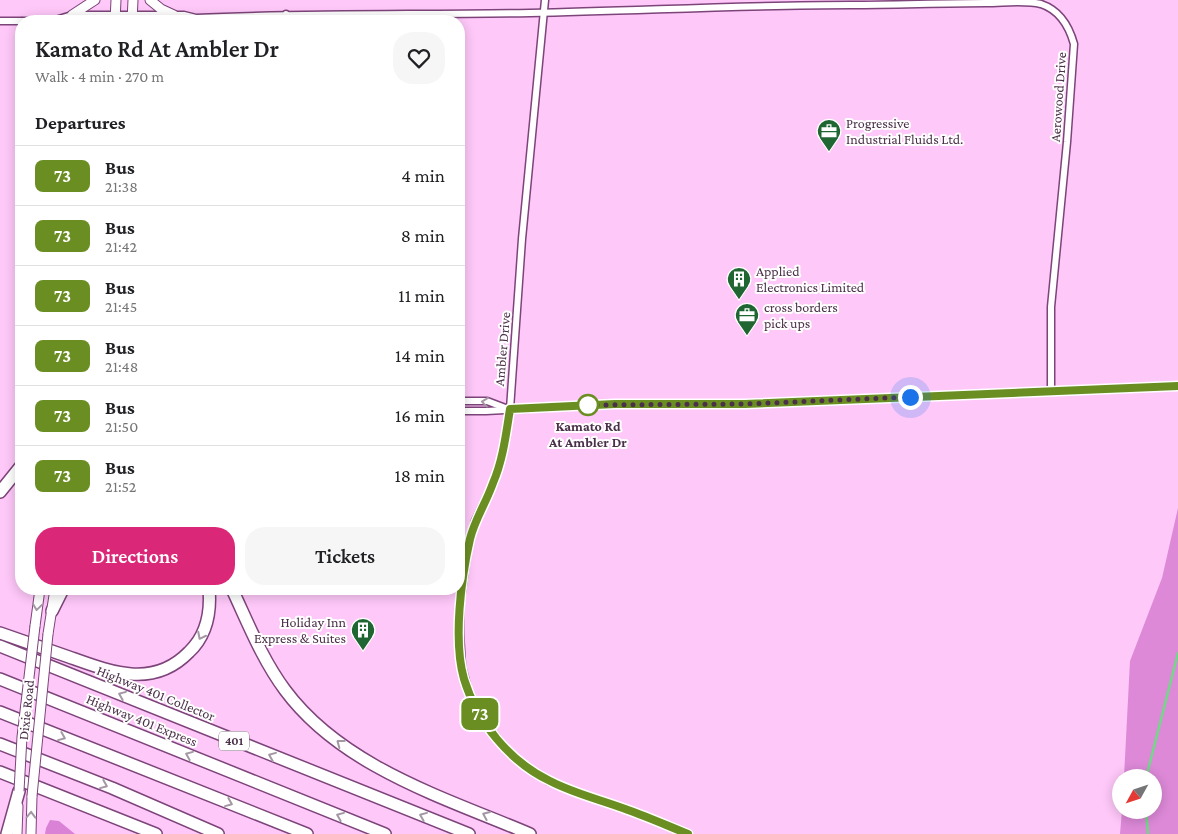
<!DOCTYPE html>
<html lang="en">
<head>
<meta charset="utf-8">
<style>
  body { margin:0; font-family:"Crimson Pro",serif; background:#f6f6f6; color:#202124; height:100vh; display:flex; flex-direction:column; font-size:19px; white-space:nowrap }
  * { box-sizing:border-box; margin:0 }
  p { font-size:16px; color:#757577 }
  .icon { flex:none; width:28px; height:28px; fill:none; stroke:currentColor; stroke-width:2; stroke-linecap:round; stroke-linejoin:round }
  .map { position:relative; flex:1; overflow:hidden }
  .details { position:absolute; left:15px; top:15px; width:450px; height:580px; display:flex; flex-direction:column; background:#fff; border-radius:20px; box-shadow:0 2px 12px #0003 }
  .details>* { flex:none }
  .badge { padding:0 10px; border-radius:8px; font-size:18px; line-height:32px }
  .needle { width:32px; rotate:230deg }
  .buttons { position:absolute; left:1112px; top:769px; display:grid; gap:10px }
  .buttons a { display:grid; place-items:center; width:50px; height:50px; border-radius:50%; background:#fff; box-shadow:0 2px 12px #0003; font-size:25px }
  .you { position:absolute; width:25px; height:25px; margin:-12px; border:4px solid #fff; border-radius:50%; background:#1a73e8; box-shadow:0 0 0 8px #1a73e833 }
  .map>.badge { position:absolute; translate:-50% -50%; box-shadow:0 0 0 2px #fff }
  h2 { padding:0 20px; font-size:19px; line-height:45px }
  .round { display:grid; place-items:center; flex:none; width:52px; height:52px; border-radius:20px; background:#f6f6f6 }
  .summary { display:flex; align-items:center; justify-content:space-between; height:85px; padding:0 20px }
  h1 { font-size:24px; font-weight:600; line-height:38px }
  .cta { display:flex; gap:10px; margin-top:auto; padding:10px 20px }
  .cta a { flex:1; height:58px; border-radius:20px; background:#db2777; color:#fff; font-size:20px; font-weight:600; line-height:58px; text-align:center }
  .cta a+a { background:#f6f6f6; color:#202124 }
  ul { padding:0; list-style:none }
  li { display:flex; align-items:center; gap:15px; height:60px; padding:0 20px; border-top:1px solid #e0e0e0 }
  li div { flex:1 }
  li b { display:block; font-size:19px }
  li em { font-style:normal }
  li .badge { min-width:55px; font-weight:700; text-align:center }
  .map>svg:first-child { display:block }
  .green { fill:#dd89d8 }
  .forest { fill:#da82d5 }
  .lines { fill:none; stroke-linecap:round; stroke-linejoin:round }
  .stream { stroke:#71d887; stroke-width:2.5 }
  .street-casing { stroke:#7d447a; stroke-width:9 }
  .secondary-casing { stroke:#7d447a; stroke-width:11 }
  .highway-casing { stroke:#7d447a; stroke-width:14 }
  .street { stroke:#fff; stroke-width:6 }
  .secondary { stroke:#fff; stroke-width:9 }
  .highway { stroke:#fff; stroke-width:11 }
  .secondary-bridge-casing { stroke:#7d447a; stroke-width:11; stroke-linecap:butt }
  .secondary-bridge { stroke:#fff; stroke-width:9 }
  .oneway { stroke:#a498a4 }
  .line-casing { stroke:#fff; stroke-width:11 }
  .line { stroke:#6b8e23; stroke-width:8 }
  .walk { stroke:#4a3048; stroke-width:5; stroke-dasharray:0 9 }
  .stop-dot { fill:#fff; stroke:#6b8e23; stroke-width:2.5 }
  .labels { text-anchor:middle; dominant-baseline:central; stroke-width:4; stroke-linejoin:round; paint-order:stroke }
  .shield { fill:#fefefe; stroke:#806e7f; stroke-width:1 }
  .shield-label { font-size:12px; font-weight:bold; fill:#4a3048 }
  .street-label { font-size:14px; fill:#4a3048; stroke:#fefefe }
  .poi-label { font-size:14px; fill:#4a3048; stroke:#fefefe; text-anchor:start }
  .stop-label { font-size:14px; font-weight:bold; fill:#4a3048; stroke:#fefefe }
</style>
</head>
<body>
<div class="map">
<svg width="1178" height="834" viewBox="0 0 1178 834">
  <rect width="100%" height="100%" fill="#fec8f9"/>
  <!-- green -->
  <polygon class="green" points="1178,508 1178,834 1120,834 1122,810 1154,810 1154,778 1124,777 1130,661 1162,578"/>
  <!-- forest -->
  <polygon class="forest" points="50,820 59,821 75,834 45,834 46,828"/>
  <g class="lines">
    <!-- stream -->
    <g class="stream">
      <polyline points="1146,778 1178,653"/>
      <polyline points="1146,810 1148,834"/>
    </g>
    <!-- street casing -->
    <g class="street-casing">
      <g id="street">
        <polyline points="545,0 522,239 510,409 504,447 494,482 475,521 467,553 460,606 460,633 462,667 469,693 484,721 507,751 523,764 548,781 567,789 629,810 688,834"/>
        <polyline points="0,21 21,21"/>
        <path d="M23,21H52L72,15H184L196,18C307,13 419,15 530,13C637,11 744,5 851,5C896,5 941,3 986,3C1004,3 1024,0 1041,4C1059,10 1069,26 1074,44L1067,142L1051,307V391"/>
        <polyline points="283,21 286,14"/>
        <polyline points="459,401 487,401 508,409"/>
        <polyline points="459,411 486,411 615,404 745,404 1178,386"/>
      </g>
    </g>
    <!-- secondary casing -->
    <g class="secondary-casing">
      <g id="secondary">
        <polyline points="150,0 161,9 174,15"/>
        <polyline points="72,15 95,0"/>
        <polyline points="115,21 116,0"/>
        <polyline points="132,21 133,0"/>
        <polyline points="35,626 40,589"/>
        <polyline points="48,634 55,589"/>
        <polyline points="17,834 18,806"/>
        <polyline points="31,834 32,796"/>
      </g>
    </g>
    <!-- highway casing -->
    <g class="highway-casing">
      <g id="highway">
        <polyline points="0,492 21,466"/>
        <path d="M232,589C248,623 262,659 285,690C342,767 445,798 530,834"/>
        <polyline points="52,611 63,589"/>
        <path d="M0,633C23,641 46,649 69,657C111,672 153,689 189,652C207,635 211,612 209,589"/>
        <polyline points="0,646 469,834"/>
        <polyline points="0,679 385,834"/>
        <polyline points="0,712 307,834"/>
        <polyline points="0,744 112,788 218,834"/>
        <polyline points="0,772 156,834"/>
        <polyline points="7,834 19,791"/>
      </g>
    </g>
    <!-- street -->
    <use href="#street" class="street"/>
    <!-- secondary -->
    <use href="#secondary" class="secondary"/>
    <!-- highway -->
    <use href="#highway" class="highway"/>
    <!-- secondary-bridge casing -->
    <g class="secondary-bridge-casing">
      <g id="secondary-bridge">
        <polyline points="19,791 22,737 35,626"/>
        <polyline points="32,796 48,634"/>
      </g>
    </g>
    <!-- secondary-bridge -->
    <use href="#secondary-bridge" class="secondary-bridge"/>
  </g>
  <!-- one-way arrows -->
  <defs><path id="oneway-chevron" d="M-2-3.5L2.5 0L-2 3.5" fill="none" stroke-width="1.6" stroke-linecap="round" stroke-linejoin="round" transform="scale(1.25)"/></defs>
  <g class="oneway">
    <use href="#oneway-chevron" transform="translate(485 402) rotate(-173)"/>
    <use href="#oneway-chevron" transform="translate(37 607) rotate(98)"/>
    <use href="#oneway-chevron" transform="translate(201 636) rotate(117)"/>
    <use href="#oneway-chevron" transform="translate(122 695) rotate(-158)"/>
    <use href="#oneway-chevron" transform="translate(62 737) rotate(22)"/>
    <use href="#oneway-chevron" transform="translate(340 743) rotate(-143)"/>
    <use href="#oneway-chevron" transform="translate(189 755) rotate(-158)"/>
    <use href="#oneway-chevron" transform="translate(272 756) rotate(-158)"/>
    <use href="#oneway-chevron" transform="translate(104 785) rotate(22)"/>
    <use href="#oneway-chevron" transform="translate(229 803) rotate(22)"/>
    <use href="#oneway-chevron" transform="translate(31 815) rotate(-89)"/>
    <use href="#oneway-chevron" transform="translate(486 815) rotate(-157)"/>
    <use href="#oneway-chevron" transform="translate(340 816) rotate(-158)"/>
    <use href="#oneway-chevron" transform="translate(423 816) rotate(-158)"/>
  </g>
  <g class="lines">
    <!-- line casing -->
    <g class="line-casing">
      <path id="line" d="M688,834C668,826 648,817 628,810C602,800 575,794 550,781C510,762 477,722 464,679C453,641 461,578 470,539C475,519 486,503 493,483C503,460 506,434 510,409L615,404H745L1178,386"/>
    </g>
    <!-- line -->
    <use href="#line" class="line"/>
    <!-- walk -->
    <polyline class="walk" points="588,405 745,404 910,397"/>
  </g>
  <!-- icons -->
  <defs>
    <g id="office-pin" transform="scale(1.25)"><path d="M0 17L-7.5 6A9.5 9.5 0 1 1 7.5 6Z" fill="#1f6633" stroke="#fefefe"/><path d="M-6-3h4V-5.5h4V-3h4V5H-6ZM-1-4.5V-3h2v-1.5ZM-6 0V1H6V0Z" fill="#fff"/></g>
    <g id="building-pin" transform="scale(1.25)"><path d="M0 17L-7.5 6A9.5 9.5 0 1 1 7.5 6Z" fill="#1f6633" stroke="#fefefe"/><path d="M-4-6H4V6H1V3H-1V6H-4ZM-2.5-4.3h1.7v1.8h-1.7ZM.8-4.3h1.7v1.8H.8ZM-2.5-1h1.7V.8h-1.7ZM.8-1h1.7V.8H.8Z" fill="#fff"/></g>
  </defs>
  <g fill-rule="evenodd">
    <use href="#office-pin" x="829" y="131"/>
    <use href="#building-pin" x="739" y="279"/>
    <use href="#office-pin" x="747" y="315"/>
    <use href="#building-pin" x="363" y="630"/>
  </g>
  <!-- markers -->
  <circle class="stop-dot" cx="588" cy="405" r="10"/>
  <g class="labels">
    <!-- shield labels -->
    <rect class="shield" x="219" y="731.5" width="30" height="19" rx="4"/>
    <g class="shield-label">
      <text x="234" y="741">401</text>
    </g>
    <!-- street labels -->
    <g class="street-label">
      <text transform="translate(1058 97) rotate(-86)">Aerowood Drive</text>
      <text transform="translate(502 349) rotate(-85)">Ambler Drive</text>
      <text transform="translate(156 693) rotate(22)">Highway 401 Collector</text>
      <text transform="translate(26 710) rotate(-84)">Dixie Road</text>
      <text transform="translate(142 720) rotate(22)">Highway 401 Express</text>
    </g>
    <!-- poi labels -->
    <g class="poi-label">
      <text x="846" y="123">Progressive<tspan x="846" dy="16">Industrial Fluids Ltd.</tspan></text>
      <text x="756" y="271">Applied<tspan x="756" dy="16">Electronics Limited</tspan></text>
      <text x="764" y="307">cross borders<tspan x="764" dy="16">pick ups</tspan></text>
      <text x="346" y="622" text-anchor="end">Holiday Inn<tspan x="346" dy="16">Express &amp; Suites</tspan></text>
    </g>
    <!-- stop labels -->
    <g class="stop-label">
      <text x="588" y="426">Kamato Rd<tspan x="588" dy="16">At Ambler Dr</tspan></text>
    </g>
  </g>
</svg>
<div class="buttons">
<a><svg class="needle" viewBox="-14 -14 28 28"><path d="M0-13l5 13h-10z" fill="#e53935"/><path d="M0 13l5-13h-10z" fill="#757577"/></svg></a>
</div>
<div class="you" style="left:910px;top:397px"></div>
<b class="badge" style="left:480px;top:714px;background:#6b8e23;color:#fff">73</b>
<section class="details">
<div class="summary"><div><h1>Kamato Rd At Ambler Dr</h1><p>Walk · 4 min · 270 m</p></div><a class="round"><svg class="icon" aria-label="heart" viewBox="0 0 24 24"><path d="M12 20l-8-8c-3-5 5-10 8-4 3-6 11-1 8 4z"/></svg></a></div>
<h2>Departures</h2>
<ul>
<li><span class="badge" style="background:#6b8e23;color:#fff">73</span><div><b>Bus</b><p>21:38</p></div><em>4 min</em></li>
<li><span class="badge" style="background:#6b8e23;color:#fff">73</span><div><b>Bus</b><p>21:42</p></div><em>8 min</em></li>
<li><span class="badge" style="background:#6b8e23;color:#fff">73</span><div><b>Bus</b><p>21:45</p></div><em>11 min</em></li>
<li><span class="badge" style="background:#6b8e23;color:#fff">73</span><div><b>Bus</b><p>21:48</p></div><em>14 min</em></li>
<li><span class="badge" style="background:#6b8e23;color:#fff">73</span><div><b>Bus</b><p>21:50</p></div><em>16 min</em></li>
<li><span class="badge" style="background:#6b8e23;color:#fff">73</span><div><b>Bus</b><p>21:52</p></div><em>18 min</em></li>
</ul>
<div class="cta"><a>Directions</a><a>Tickets</a></div>
</section>
</div>
</body>
</html>
